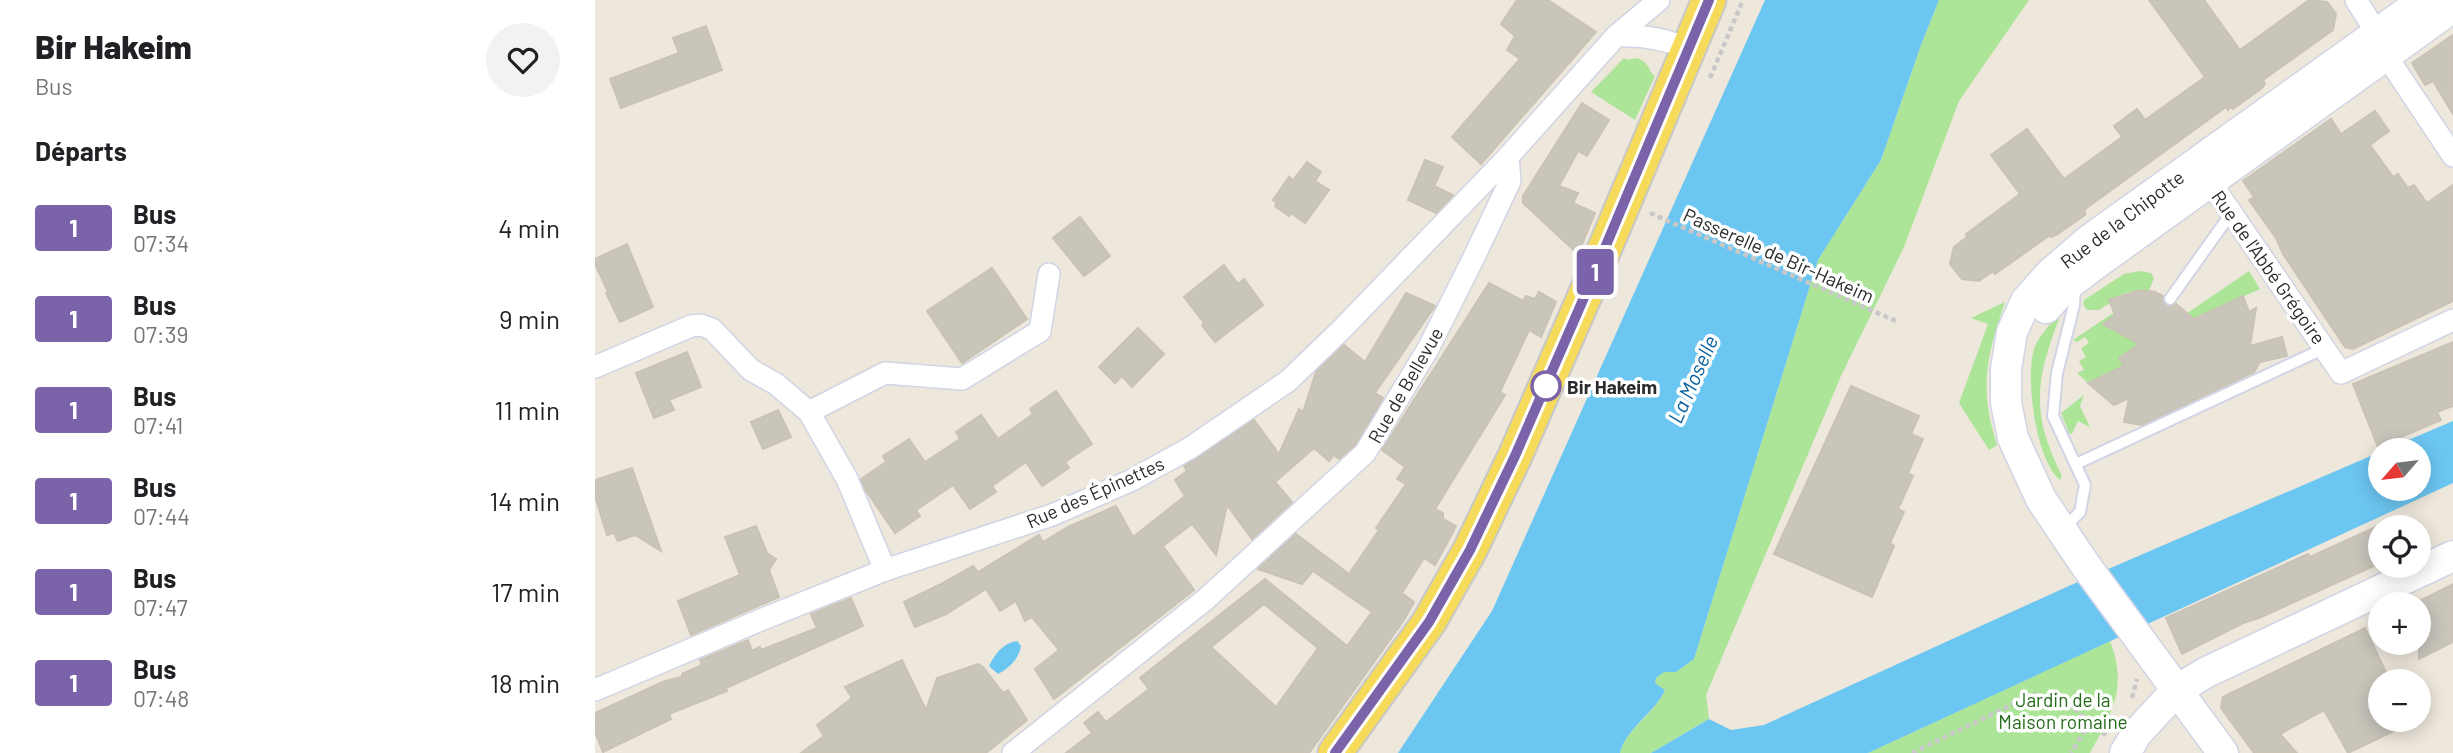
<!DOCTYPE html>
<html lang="fr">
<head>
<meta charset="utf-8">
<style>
  body { margin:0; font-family:Barlow,sans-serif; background:#f2f2f2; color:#202124; height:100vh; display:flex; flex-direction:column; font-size:26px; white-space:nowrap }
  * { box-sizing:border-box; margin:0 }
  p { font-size:23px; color:#757577 }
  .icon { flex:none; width:38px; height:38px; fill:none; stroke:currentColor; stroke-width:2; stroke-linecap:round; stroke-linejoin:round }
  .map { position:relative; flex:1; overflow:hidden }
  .details { display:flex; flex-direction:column; background:#fff; width:595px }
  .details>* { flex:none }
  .badge { padding:0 14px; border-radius:5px; font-size:24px; line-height:46px }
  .needle { width:46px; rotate:242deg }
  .buttons { position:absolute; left:1773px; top:438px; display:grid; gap:14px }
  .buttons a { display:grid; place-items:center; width:63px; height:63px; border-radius:50%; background:#fff; box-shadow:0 4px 18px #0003; font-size:35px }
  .map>.badge { position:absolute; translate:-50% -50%; box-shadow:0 0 0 4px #fff }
  h2 { padding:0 35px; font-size:26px; line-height:63px }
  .round { display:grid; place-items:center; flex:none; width:74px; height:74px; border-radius:37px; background:#f2f2f2 }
  .summary { display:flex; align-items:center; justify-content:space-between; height:119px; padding:0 35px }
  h1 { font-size:33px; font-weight:800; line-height:52px }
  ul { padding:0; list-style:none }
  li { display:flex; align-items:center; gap:21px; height:91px; padding:0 35px }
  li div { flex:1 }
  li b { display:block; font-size:26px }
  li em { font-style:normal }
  li .badge { min-width:77px; font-weight:700; text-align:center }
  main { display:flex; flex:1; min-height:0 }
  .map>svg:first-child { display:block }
  .green { fill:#ace597 }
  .water { fill:#6cc6f2 }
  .building { fill:#c9c5bb; stroke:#c9c3b6; stroke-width:2; fill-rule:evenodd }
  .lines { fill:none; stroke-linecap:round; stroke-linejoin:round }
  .lane-casing { stroke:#d1d4e4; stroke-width:14 }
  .street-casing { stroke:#d1d4e4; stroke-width:24 }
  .secondary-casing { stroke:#d1d4e4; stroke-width:33 }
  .primary-casing { stroke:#c8c8c8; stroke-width:37 }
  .path { stroke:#c8c8c8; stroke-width:4.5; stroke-dasharray:5 3.5; stroke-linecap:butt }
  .lane { stroke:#fff; stroke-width:10 }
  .street { stroke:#fff; stroke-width:21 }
  .secondary { stroke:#fff; stroke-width:30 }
  .primary { stroke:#f5db59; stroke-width:33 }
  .line-casing { stroke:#fff; stroke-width:16 }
  .line { stroke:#7a63a9; stroke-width:10 }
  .stop-dot { fill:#fff; stroke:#7a63a9; stroke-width:3.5 }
  .labels { text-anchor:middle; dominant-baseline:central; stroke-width:7; stroke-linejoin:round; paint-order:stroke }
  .street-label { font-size:19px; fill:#2b2b2b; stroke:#fff }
  .stop-label { font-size:19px; font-weight:bold; fill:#2b2b2b; stroke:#fff; text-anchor:start }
  .park-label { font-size:19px; fill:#236b18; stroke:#fff }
  .water-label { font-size:21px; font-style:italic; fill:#0962a0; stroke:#fff }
</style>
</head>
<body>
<main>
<section class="details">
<div class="summary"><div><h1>Bir Hakeim</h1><p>Bus</p></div><a class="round"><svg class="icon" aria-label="heart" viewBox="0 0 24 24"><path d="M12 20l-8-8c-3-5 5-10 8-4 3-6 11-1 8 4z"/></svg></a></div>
<h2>Départs</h2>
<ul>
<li><span class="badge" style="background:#7a63a9;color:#fff">1</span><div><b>Bus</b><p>07:34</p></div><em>4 min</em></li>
<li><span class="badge" style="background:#7a63a9;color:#fff">1</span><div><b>Bus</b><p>07:39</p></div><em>9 min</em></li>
<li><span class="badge" style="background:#7a63a9;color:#fff">1</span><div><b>Bus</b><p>07:41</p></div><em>11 min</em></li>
<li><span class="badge" style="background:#7a63a9;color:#fff">1</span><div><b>Bus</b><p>07:44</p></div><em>14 min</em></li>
<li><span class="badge" style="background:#7a63a9;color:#fff">1</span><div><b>Bus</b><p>07:47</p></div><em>17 min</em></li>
<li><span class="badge" style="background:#7a63a9;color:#fff">1</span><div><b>Bus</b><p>07:48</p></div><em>18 min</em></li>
</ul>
</section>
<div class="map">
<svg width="1858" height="753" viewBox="0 0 1858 753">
  <rect width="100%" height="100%" fill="#ede7dc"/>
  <!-- green -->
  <g class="green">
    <path d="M1344,0H1434L1364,101L1309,247L1246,376L1111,695L1114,719L1056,753H1025C1031,728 1060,714 1070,690L1060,683L1061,678L1069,672H1081L1099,659L1223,260L1286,160L1326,45Z"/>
    <path d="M1029,58L1032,60L1043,58C1056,65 1053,71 1060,76L1040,120L996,92Z"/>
    <path d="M1544,271L1556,273L1559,278L1554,291C1540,289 1527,294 1514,300L1515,303L1504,310H1492L1488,304L1489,300L1529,274Z"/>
    <polygon points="1654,271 1665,289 1595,320 1591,314"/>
    <path d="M1410,302C1391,358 1384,388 1402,445L1394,450L1364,403L1393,324L1376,318Z"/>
    <polygon points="1530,305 1513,325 1545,343 1525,358 1529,366 1493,383 1482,373 1489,370 1484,361 1491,357 1486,348 1494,343 1490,337 1482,342 1478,340"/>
    <path d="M1461,317L1464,319C1440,382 1436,414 1467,476L1465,480C1441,461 1430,378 1439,349C1443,337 1453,327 1461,317Z"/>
    <polygon points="1489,395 1485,406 1495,427 1483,421 1477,434 1474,433 1466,413"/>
    <path d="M1515,641C1533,688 1517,713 1495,753H1273Z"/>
  </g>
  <!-- water -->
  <g class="water">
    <path d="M1170,0H1344L1326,45L1286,160L1223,260L1099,659L1081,672H1069L1061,678L1060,683L1070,690C1060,713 1031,728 1025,753H803L897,611Z"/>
    <polygon points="1858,421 1858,483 1273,753 1056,753 1114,719 1136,730 1169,725 1476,585 1785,452 1785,488 1824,488 1824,450 1790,450"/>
    <path d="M422,641L426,646C424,658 415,668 403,674L394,666C400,654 408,643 422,641Z"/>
  </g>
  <!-- building -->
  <g class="building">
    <polygon points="922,0 953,0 1001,32 886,164 857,137 925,59 912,50 920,36 906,24"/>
    <polygon points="1554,0 1609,0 1645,50 1714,0 1732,2 1741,14 1738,30 1668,80 1670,84 1667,88 1638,109 1636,107 1633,110 1631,107 1490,209 1490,215 1461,235 1456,237 1455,235 1400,274 1398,271 1384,281 1367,279 1355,264 1359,247 1372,237 1371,234 1425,194 1396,155 1432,129 1469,179 1527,137 1519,126 1542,109 1550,120 1610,77"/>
    <polygon points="111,26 127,70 26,108 15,79 84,53 78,38"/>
    <polygon points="1858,35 1858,114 1838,81 1830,85 1817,63"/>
    <polygon points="987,103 1014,120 992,156 983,151 964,186 983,193 978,203 1000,213 983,254 928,203 928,196"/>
    <polygon points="1780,111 1794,131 1775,145 1798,177 1803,174 1813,188 1819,185 1832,203 1858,185 1858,301 1758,349 1750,347 1688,254 1681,238 1654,200 1659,197 1648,181 1736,119 1746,134"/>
    <polygon points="830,160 848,167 839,186 858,195 841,213 813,200"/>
    <polygon points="712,162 726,172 720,181 734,190 710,223 696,213 694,216 680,206 682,203 678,200 694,177 698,180"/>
    <polygon points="485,217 515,256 489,276 458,238"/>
    <polygon points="32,244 58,307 25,322 11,293 13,292 0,264 0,259"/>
    <polygon points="629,265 643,284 649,279 668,305 620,342 607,325 609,323 589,297"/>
    <polygon points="397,268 432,319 367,363 332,311"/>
    <path d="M894,283L928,301L931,296L940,299L944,292L961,302L946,337L934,330L905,392L910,395L840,509L848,513V519L861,526L857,534L840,565L829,558L807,593L819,602L809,620L714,753H471L497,733L489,723L503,712L511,722L554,689L545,678L670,579L752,646L777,612L718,571L707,584L663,569L701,534L754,574L784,530L781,528L811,484L802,479L810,467L787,450ZM669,604L723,648L681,707L616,647Z"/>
    <polygon points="1546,290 1560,292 1568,296 1570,305 1575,307 1581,304 1599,319 1648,296 1654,312 1661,308 1655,346 1687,337 1692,356 1665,362 1659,372 1547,425 1529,422 1534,398 1519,405 1493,383 1529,366 1524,358 1544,344 1508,324 1520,315 1514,300"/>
    <polygon points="811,293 840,306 780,393 788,398 760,445 744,459 739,455 734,461 719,448 680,482 697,502 657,539 632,505 621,555 597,524 568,546 599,590 459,699 440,669 464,650 437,617 430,621 421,601 405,611 391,589 351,614 320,627 309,602 346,584 378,566 383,572 444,535 448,542 473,527 521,506 538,537 590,496 580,480 592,471 589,466 659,420 684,454 704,409 708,412 721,372 749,345 770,362"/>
    <polygon points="543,328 569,354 537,387 527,376 520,383 504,367"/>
    <polygon points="1858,342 1858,406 1842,412 1846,420 1783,447 1758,384"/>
    <polygon points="92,352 106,387 74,400 79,410 59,418 41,373"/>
    <polygon points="1256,386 1324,416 1316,434 1328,439 1313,473 1318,476 1303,509 1309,512 1295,543 1299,546 1277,597 1179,554"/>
    <polygon points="461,391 497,444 470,462 474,468 447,486 431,462 397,486 401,492 375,509 358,485 321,510 325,516 300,533 270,489 266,479 291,462 288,456 314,439 330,462 365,439 361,432 386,415 403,439 438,414 435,409"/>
    <polygon points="183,410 196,437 168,449 156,422"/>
    <polygon points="37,468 66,551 40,535 23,541 19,533 12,535 0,496 0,480"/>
    <polygon points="1785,525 1785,563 1664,618 1648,623 1587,654 1571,618 1713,554 1715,557"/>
    <polygon points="161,526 172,553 181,559 174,570 184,597 96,635 83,601 145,575 130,537"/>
    <polygon points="1858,584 1858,642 1824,659 1824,601"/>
    <polygon points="256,598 268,626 131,688 132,691 74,714 76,719 8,752 0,732 0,713 70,681 87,677 87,674 107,665 105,660 153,640 157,651 165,647 166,650 222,628 216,614"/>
    <polygon points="1770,628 1795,681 1785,681 1785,719 1824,719 1753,753 1729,710 1685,734 1702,753 1659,753 1626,708 1628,697"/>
    <polygon points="307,660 331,710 342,678 383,664 388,667 408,693 413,690 432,720 391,753 206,753 229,736 222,725 257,698 250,687"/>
  </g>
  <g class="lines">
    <!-- lane casing -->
    <g class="lane-casing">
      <g id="lane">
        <polyline points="1575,299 1637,212"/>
        <polyline points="1481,464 1730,348"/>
        <polyline points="1468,529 1485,512 1490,485 1458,416 1462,373 1479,305 1480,286"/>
      </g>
    </g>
    <!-- street casing -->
    <g class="street-casing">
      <g id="street">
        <polyline points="1761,0 1782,33 1790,54 1858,156"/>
        <path d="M1021,36C1047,35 1069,38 1093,49"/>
        <polyline points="1607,170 1746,373 1858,320"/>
        <polyline points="0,367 96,326 106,325 117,329 156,370 181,384 214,412 252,479 290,570"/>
        <polyline points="214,412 290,373 367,379 445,331 454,274"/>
        <polyline points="0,690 168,619 290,570 457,515 537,480 595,448 693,381 747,329 913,157 1021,36 1064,0"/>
        <polyline points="418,753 611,599 770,453 833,349 880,255 915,181 913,157"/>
      </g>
    </g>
    <!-- secondary casing -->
    <g class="secondary-casing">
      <g id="secondary">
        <polyline points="1451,308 1470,287 1499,265 1858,7"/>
        <polyline points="1530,753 1542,733 1582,690 1612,672 1858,556"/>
        <polyline points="1628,753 1491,566 1446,499 1418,438 1411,403 1411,369 1417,332 1431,301 1455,274 1493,241 1829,0"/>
      </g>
    </g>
    <!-- primary casing -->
    <g class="primary-casing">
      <polyline id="primary" points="740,753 834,622 875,550 920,456 991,293 1114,0"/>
    </g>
    <!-- path -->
    <g class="path">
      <polyline points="1115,78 1148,0"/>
      <polyline points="1055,213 1301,321"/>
      <polyline points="1537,698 1542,679"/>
      <polyline points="1503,718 1519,723"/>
      <polyline points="1490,730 1499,730 1512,735"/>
      <polyline points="1317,753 1439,694 1486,712 1490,730 1476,753"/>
    </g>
    <!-- lane -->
    <use href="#lane" class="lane"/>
    <!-- street -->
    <use href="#street" class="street"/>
    <!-- secondary -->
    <use href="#secondary" class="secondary"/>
    <!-- primary -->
    <use href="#primary" class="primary"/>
  </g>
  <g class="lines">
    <!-- line casing -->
    <g class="line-casing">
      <polyline id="line" points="740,753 834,622 875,550 920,456 991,293 1114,0"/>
    </g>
    <!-- line -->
    <use href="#line" class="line"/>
  </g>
  <!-- markers -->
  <circle class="stop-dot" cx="951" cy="386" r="14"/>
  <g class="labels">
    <!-- street labels -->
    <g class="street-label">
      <text transform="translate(1527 219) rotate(-37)">Rue de la Chipotte</text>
      <text transform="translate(1184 255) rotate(24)">Passerelle de Bir-Hakeim</text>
      <text transform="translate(1674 267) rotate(55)">Rue de l'Abbé Grégoire</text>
      <text transform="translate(810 385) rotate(-60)">Rue de Bellevue</text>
      <text transform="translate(500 492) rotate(-24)">Rue des Épinettes</text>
    </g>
    <!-- stop labels -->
    <g class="stop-label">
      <text x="972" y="386">Bir Hakeim</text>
    </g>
    <!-- park labels -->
    <g class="park-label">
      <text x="1468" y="699">Jardin de la<tspan x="1468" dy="22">Maison romaine</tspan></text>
    </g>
    <!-- water labels -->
    <g class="water-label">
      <text transform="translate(1097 379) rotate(-66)">La Moselle</text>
    </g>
  </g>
</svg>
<div class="buttons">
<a><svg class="needle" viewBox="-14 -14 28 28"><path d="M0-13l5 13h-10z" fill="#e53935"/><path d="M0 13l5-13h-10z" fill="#757577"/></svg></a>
<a><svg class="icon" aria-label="locate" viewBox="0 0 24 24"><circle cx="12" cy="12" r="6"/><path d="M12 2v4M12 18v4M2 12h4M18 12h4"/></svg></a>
<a>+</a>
<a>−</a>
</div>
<b class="badge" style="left:1000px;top:272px;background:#7a63a9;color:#fff">1</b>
</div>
</main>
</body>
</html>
